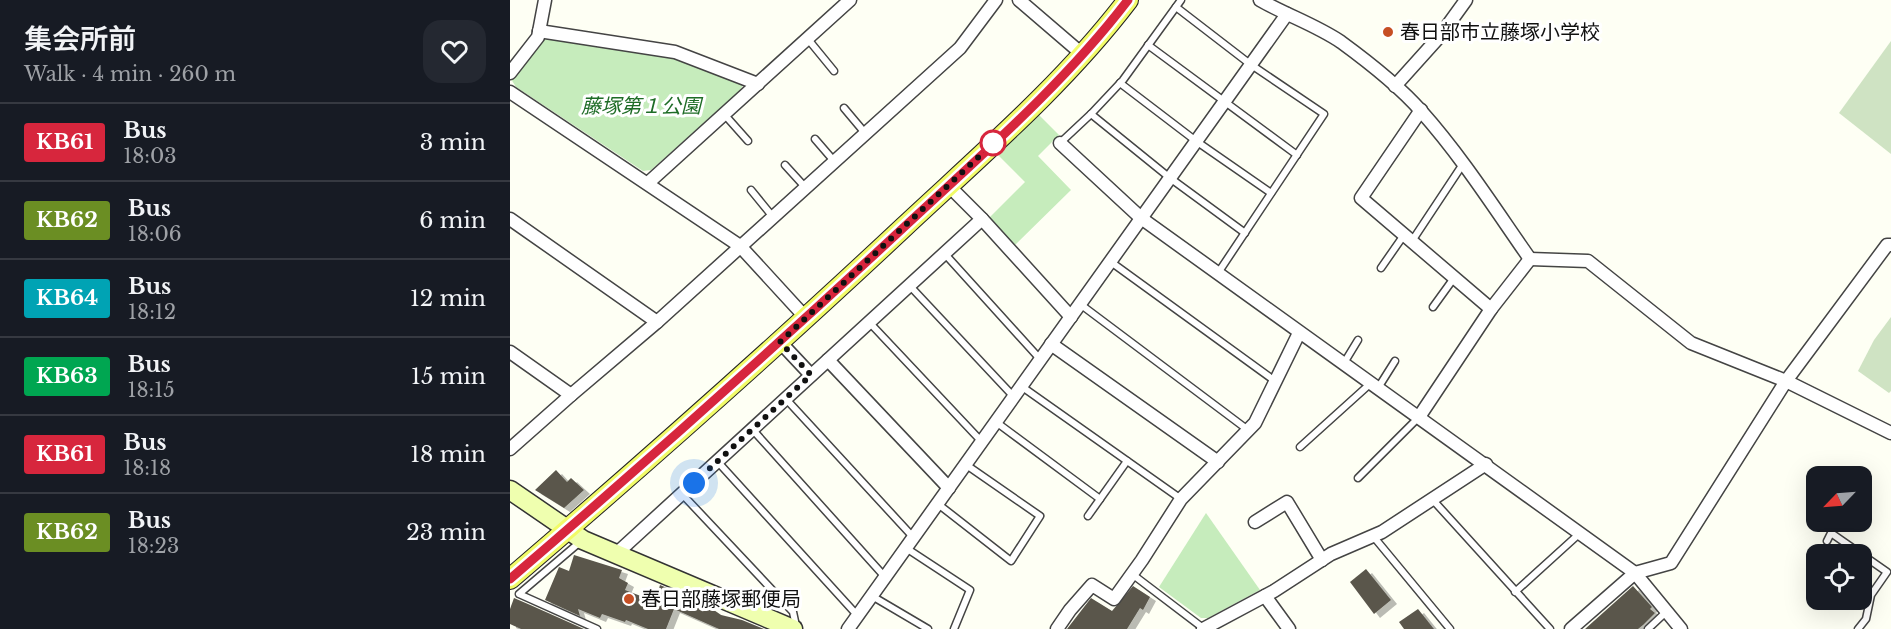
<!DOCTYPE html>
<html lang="en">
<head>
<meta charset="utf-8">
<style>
  body { margin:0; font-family:"Libre Baskerville","Noto Sans JP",serif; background:#242831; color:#f1f3f6; height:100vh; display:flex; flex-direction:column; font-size:22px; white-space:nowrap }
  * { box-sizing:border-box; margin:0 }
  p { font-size:20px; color:#9ea1a6 }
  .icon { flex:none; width:33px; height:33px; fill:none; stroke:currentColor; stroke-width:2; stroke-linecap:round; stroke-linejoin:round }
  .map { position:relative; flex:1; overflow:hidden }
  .details { display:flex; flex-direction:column; background:#171b24; width:510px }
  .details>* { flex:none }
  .badge { padding:0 12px; border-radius:4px; font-size:21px; line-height:39px }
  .needle { width:39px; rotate:245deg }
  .fabs { position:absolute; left:1296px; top:466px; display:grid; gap:12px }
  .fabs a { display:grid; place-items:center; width:66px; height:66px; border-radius:12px; background:#171b24; box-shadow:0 6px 24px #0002; font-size:30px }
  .you { position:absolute; width:30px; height:30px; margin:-15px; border:4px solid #fff; border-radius:50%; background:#1a73e8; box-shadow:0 0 0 9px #1a73e833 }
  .map>.badge { position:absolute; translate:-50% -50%; box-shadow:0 0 0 3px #fff }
  .round { display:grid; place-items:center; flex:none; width:63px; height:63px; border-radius:18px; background:#242831 }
  .overview { display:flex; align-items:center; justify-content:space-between; height:102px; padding:0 24px }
  h1 { font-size:28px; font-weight:600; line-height:45px }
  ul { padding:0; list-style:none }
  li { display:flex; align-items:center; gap:18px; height:78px; padding:0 24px; border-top:2px solid #363941 }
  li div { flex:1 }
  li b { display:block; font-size:22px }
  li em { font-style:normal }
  li .badge { min-width:66px; font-weight:700; text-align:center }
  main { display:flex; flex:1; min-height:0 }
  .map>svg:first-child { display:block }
  .green { fill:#c6ecbc }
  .cemetery { fill:#cfe3c3 }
  .building { fill:#5a564c; filter:url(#shadow) }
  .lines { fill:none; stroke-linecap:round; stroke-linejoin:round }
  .lane-casing { stroke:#444; stroke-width:9 }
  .street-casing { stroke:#444; stroke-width:15 }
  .secondary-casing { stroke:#333; stroke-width:21 }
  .primary-casing { stroke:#222; stroke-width:22 }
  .lane { stroke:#fff; stroke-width:6 }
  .street { stroke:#fff; stroke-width:12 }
  .secondary { stroke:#efffaf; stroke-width:18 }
  .primary { stroke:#f1fb68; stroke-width:20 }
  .line-casing { stroke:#fff; stroke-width:14 }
  .line { stroke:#d7263d; stroke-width:9 }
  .walk { stroke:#111; stroke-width:6; stroke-dasharray:0 10.8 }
  .poi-dot { fill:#c64f24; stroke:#fff; stroke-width:2 }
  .stop-dot { fill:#fff; stroke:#d7263d; stroke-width:3 }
  .labels { text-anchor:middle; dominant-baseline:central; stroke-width:6; stroke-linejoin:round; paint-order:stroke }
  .poi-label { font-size:20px; fill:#111; stroke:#fff; text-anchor:start }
  .park-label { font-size:20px; font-style:italic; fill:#1e6c26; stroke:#fff }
</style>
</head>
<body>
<main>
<section class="details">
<div class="overview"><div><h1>集会所前</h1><p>Walk · 4 min · 260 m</p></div><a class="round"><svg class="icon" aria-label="heart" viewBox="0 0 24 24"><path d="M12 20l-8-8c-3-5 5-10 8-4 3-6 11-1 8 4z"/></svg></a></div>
<ul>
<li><span class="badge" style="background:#d7263d;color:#fff">KB61</span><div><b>Bus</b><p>18:03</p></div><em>3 min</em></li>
<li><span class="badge" style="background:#6b8e23;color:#fff">KB62</span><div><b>Bus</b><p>18:06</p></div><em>6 min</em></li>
<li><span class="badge" style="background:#00a3b4;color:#fff">KB64</span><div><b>Bus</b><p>18:12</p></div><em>12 min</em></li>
<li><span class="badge" style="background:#00a651;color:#fff">KB63</span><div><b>Bus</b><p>18:15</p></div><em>15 min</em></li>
<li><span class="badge" style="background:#d7263d;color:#fff">KB61</span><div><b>Bus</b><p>18:18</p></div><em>18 min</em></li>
<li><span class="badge" style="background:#6b8e23;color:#fff">KB62</span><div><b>Bus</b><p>18:23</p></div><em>23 min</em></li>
</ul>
</section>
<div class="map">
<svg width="1381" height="629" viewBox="0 0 1381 629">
  <defs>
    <filter id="shadow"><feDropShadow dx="6" dy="4" stdDeviation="0" flood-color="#0004"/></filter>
  </defs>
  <rect width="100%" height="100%" fill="#fefff4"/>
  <!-- green -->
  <g class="green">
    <polygon points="38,38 167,59 234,83 230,91 141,170 133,171 6,87 1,79 30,42"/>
    <polygon points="528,114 549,135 528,156 561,190 505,245 479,218 515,182 487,154"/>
    <polygon points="696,513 750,590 698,618 691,618 649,587"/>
  </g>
  <!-- cemetery -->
  <g class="cemetery">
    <polygon points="1381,41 1381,154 1329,113"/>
    <polygon points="1381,317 1381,391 1379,393 1348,371 1364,340"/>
  </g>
  <!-- building -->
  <g class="building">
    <polygon points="46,470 57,482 61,478 74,490 54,508 25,490"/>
    <polygon points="64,555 112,570 109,578 118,583 115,590 136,598 139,592 147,595 150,585 195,604 211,615 232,620 254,629 209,629 164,609 156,629 138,629 116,620 115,622 92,614 90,618 68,609 70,616 35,600 49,567 59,571"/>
    <polygon points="856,569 881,600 864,614 840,582"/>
    <polygon points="623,586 640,597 633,610 630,608 617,629 557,629 581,598 602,611"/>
    <polygon points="1123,586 1142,607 1140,609 1145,613 1133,625 1128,629 1075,629"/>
    <polygon points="4,598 18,604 74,629 11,629 0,624 0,609"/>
    <polygon points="908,609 924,629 894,629 889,622"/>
  </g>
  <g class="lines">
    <!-- lane casing -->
    <g class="lane-casing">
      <g id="lane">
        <polyline points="666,7 740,64 814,114 708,273"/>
        <polyline points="297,38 324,71"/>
        <polyline points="638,45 787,155"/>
        <polyline points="610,83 686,141 761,193"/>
        <polyline points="334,108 355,133"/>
        <polyline points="214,114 238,141"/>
        <polyline points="581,114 660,178 735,233"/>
        <polyline points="305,139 324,161"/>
        <polyline points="550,143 581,114 613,80 671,0"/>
        <polyline points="275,165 295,187"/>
        <polyline points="241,190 263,217"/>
        <polyline points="902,241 953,164"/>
        <polyline points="434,253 530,359"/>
        <polyline points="601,262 765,381"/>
        <polyline points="871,268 894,235"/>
        <polyline points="399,285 504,397"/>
        <polyline points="570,304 738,430"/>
        <polyline points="923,307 944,278"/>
        <polyline points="359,322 472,442"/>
        <polyline points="834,363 848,340"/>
        <polyline points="511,386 671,499"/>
        <polyline points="868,388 885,361"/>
        <polyline points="276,399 403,537"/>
        <polyline points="486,422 590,499"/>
        <polyline points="242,429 375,577"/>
        <polyline points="790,447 861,383"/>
        <polyline points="207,461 347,615"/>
        <polyline points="848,478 909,417"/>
        <polyline points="172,494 283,612 286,626"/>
        <polyline points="922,499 1040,629"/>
        <polyline points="428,504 501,561 530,516 455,464"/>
        <polyline points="578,516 617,461"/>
        <polyline points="863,536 940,629"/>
        <polyline points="1317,541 1321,533 1377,572 1361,595 1356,619 1348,629"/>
        <polyline points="70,542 9,594 87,629"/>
        <polyline points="396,548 460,590 444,629"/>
        <polyline points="622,574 693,628"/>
        <polyline points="1005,592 1069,534"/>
        <polyline points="362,596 418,629"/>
        <polyline points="1138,629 1156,612"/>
      </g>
    </g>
    <!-- street casing -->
    <g class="street-casing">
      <g id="street">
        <polyline points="509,0 572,54"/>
        <path d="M750,0C776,15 806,25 831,42C857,61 890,87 911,111C952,157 985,209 1020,259"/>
        <polyline points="29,31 165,52 248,84"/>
        <polyline points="0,73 28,37 35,0"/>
        <polyline points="885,86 930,36 956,0"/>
        <polyline points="0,92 230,246 296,318"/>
        <polyline points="911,110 851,198 981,309"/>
        <polyline points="550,143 631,218 1125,573 1171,629"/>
        <polyline points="138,183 340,0"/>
        <polyline points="439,186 472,219 561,317"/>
        <polyline points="0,219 147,322"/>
        <polyline points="1020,259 1078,261 1181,343 1276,381 1381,433"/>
        <polyline points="270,342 301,375"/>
        <polyline points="541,344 708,462"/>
        <polyline points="0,352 61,395"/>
        <polyline points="318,360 439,488"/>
        <polyline points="909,417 981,309 1020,259"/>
        <polyline points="0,449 61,395 147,322 450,48 486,0"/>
        <polyline points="745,522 777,502 812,560"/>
        <polyline points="106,554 472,219"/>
        <polyline points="755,596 779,629"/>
        <polyline points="338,629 777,14"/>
        <polyline points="547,629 560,610 582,585 604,599 632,560 671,499 745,423 789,333"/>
        <polyline points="693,629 764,591 821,554 872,532 976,464"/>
        <polyline points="1061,629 1125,573 1161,563 1276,381 1377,245 1381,245"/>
      </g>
    </g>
    <!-- secondary casing -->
    <g class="secondary-casing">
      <polyline id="secondary" points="0,490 73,540 283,629"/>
    </g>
    <!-- primary casing -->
    <g class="primary-casing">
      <path id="primary" d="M0,579C134,464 266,347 395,226C472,154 554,84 618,0"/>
    </g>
    <!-- lane -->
    <use href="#lane" class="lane"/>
    <!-- street -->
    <use href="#street" class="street"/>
    <!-- secondary -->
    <use href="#secondary" class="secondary"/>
    <!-- primary -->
    <use href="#primary" class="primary"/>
  </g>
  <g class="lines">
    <!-- line casing -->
    <g class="line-casing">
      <path id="line" d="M0,579C133,465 264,348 392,229C470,156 553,85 618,0"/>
    </g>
    <!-- line -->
    <use href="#line" class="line"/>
    <!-- walk -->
    <polyline class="walk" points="184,483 301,375 270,342 489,138 483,143"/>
  </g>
  <!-- markers -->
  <g class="poi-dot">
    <circle cx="878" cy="32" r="6"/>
    <circle cx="119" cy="599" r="6"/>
  </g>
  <circle class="stop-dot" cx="483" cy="143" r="12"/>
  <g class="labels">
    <!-- poi labels -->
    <g class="poi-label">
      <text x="890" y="32">春日部市立藤塚小学校</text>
      <text x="131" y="599">春日部藤塚郵便局</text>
    </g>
    <!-- park labels -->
    <g class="park-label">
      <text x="131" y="106">藤塚第１公園</text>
    </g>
  </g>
</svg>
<div class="fabs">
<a><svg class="needle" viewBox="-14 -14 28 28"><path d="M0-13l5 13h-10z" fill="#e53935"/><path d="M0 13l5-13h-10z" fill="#9ea1a6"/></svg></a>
<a><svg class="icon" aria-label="locate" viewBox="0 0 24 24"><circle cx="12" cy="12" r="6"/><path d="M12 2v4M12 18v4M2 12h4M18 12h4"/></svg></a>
</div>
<div class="you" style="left:184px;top:483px"></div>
</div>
</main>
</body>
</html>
